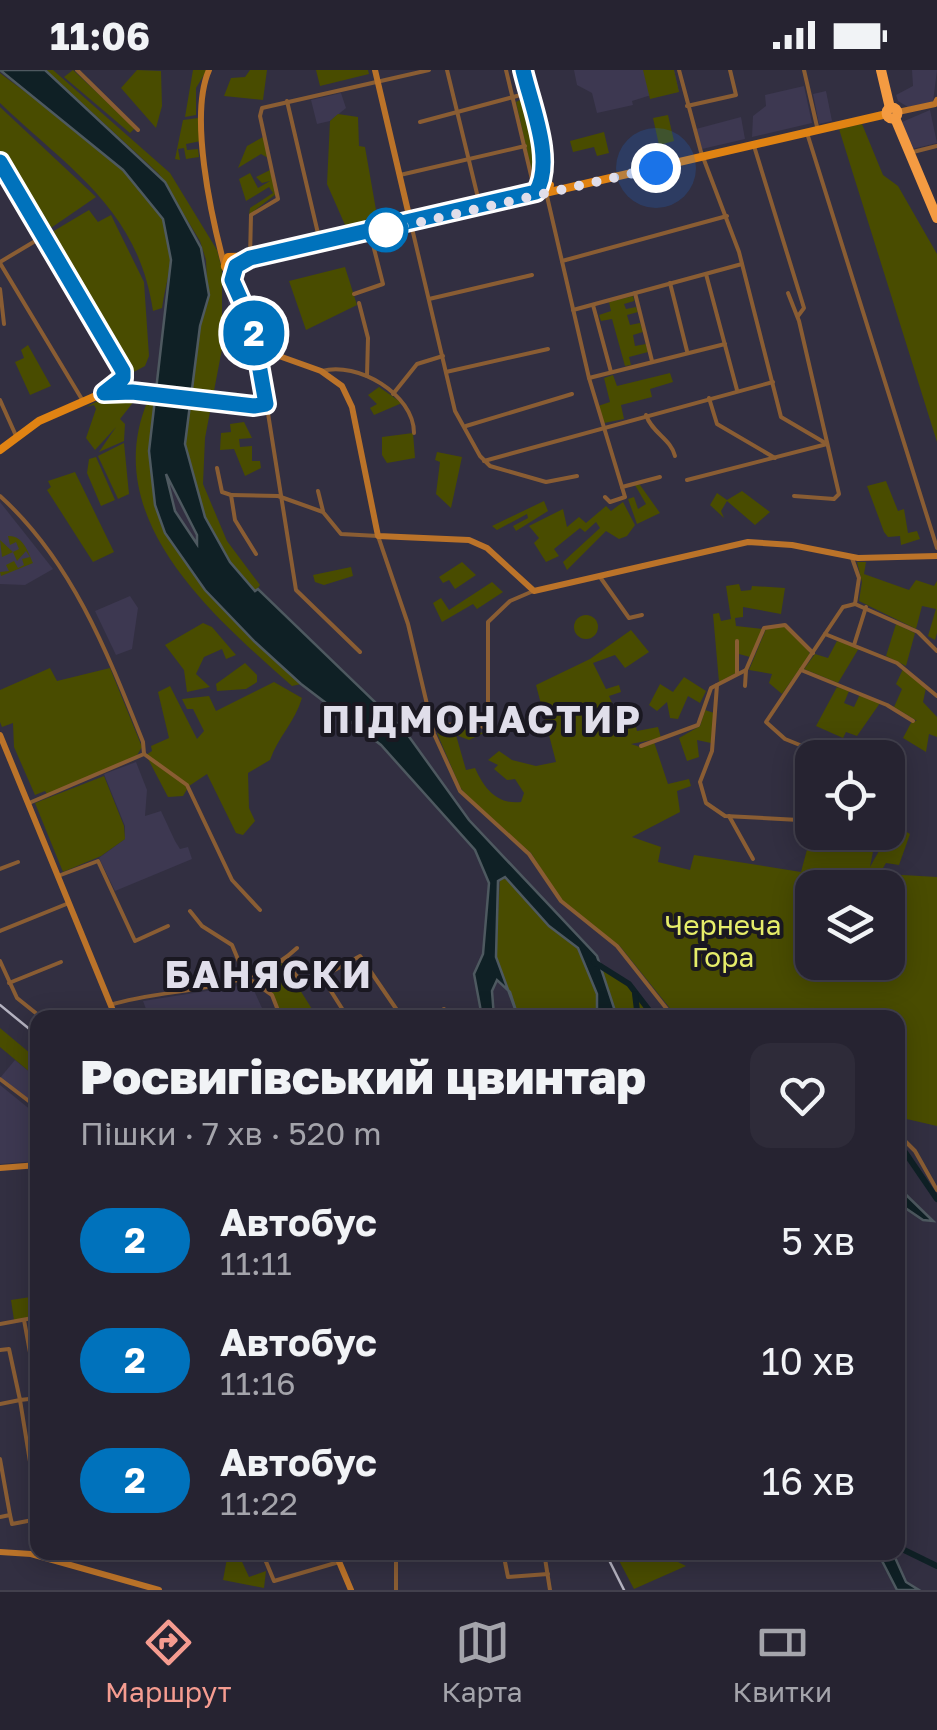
<!DOCTYPE html>
<html lang="uk">
<head>
<meta charset="utf-8">
<style>
  body { margin:0; font-family:"Golos Text",sans-serif; background:#2e2b39; color:#f1f3f6; height:100vh; display:flex; flex-direction:column; font-size:38px; white-space:nowrap }
  * { box-sizing:border-box; margin:0 }
  p { font-size:32px; color:#a4a4ab }
  .icon { flex:none; width:55px; height:55px; fill:none; stroke:currentColor; stroke-width:2; stroke-linecap:round; stroke-linejoin:round }
  .map { position:relative; flex:1; overflow:hidden }
  .sheet { position:absolute; left:30px; top:940px; width:875px; height:550px; display:flex; flex-direction:column; background:#262331; border-radius:20px; box-shadow:0 5px 25px #0003,0 0 0 2px #42404d }
  .sheet>* { flex:none }
  .badge { padding:0 20px; border-radius:32px; font-size:35px; line-height:65px }
  .buttons { position:absolute; left:795px; top:670px; display:grid; gap:20px }
  .buttons a { display:grid; place-items:center; width:110px; height:110px; border-radius:20px; background:#262331; box-shadow:0 5px 25px #0003,0 0 0 2px #42404d; font-size:50px }
  .you { position:absolute; width:50px; height:50px; margin:-25px; border:8px solid #fff; border-radius:50%; background:#1a73e8; box-shadow:0 0 0 15px #1a73e833 }
  .map>.badge { position:absolute; translate:-50% -50%; box-shadow:0 0 0 5px #fff }
  .round { display:grid; place-items:center; flex:none; width:105px; height:105px; border-radius:20px; background:#2e2b39 }
  .summary { display:flex; align-items:center; justify-content:space-between; height:170px; padding:0 50px }
  h1 { font-size:48px; font-weight:800; line-height:75px }
  ul { padding:0; list-style:none }
  li { display:flex; align-items:center; gap:30px; height:120px; padding:0 50px }
  li div { flex:1 }
  li b { display:block; font-size:38px }
  li em { font-style:normal }
  li .badge { min-width:110px; font-weight:700; text-align:center }
  .status { display:flex; justify-content:space-between; align-items:center; height:70px; padding:0 50px; background:#262331; direction:ltr }
  .status svg { height:28px; fill:currentColor }
  .tabs { display:flex; justify-content:space-around; align-items:center; height:140px; border-top:2px solid #42404d; background:#262331; font-size:28px; color:#a4a4ab }
  .tabs a { display:grid; justify-items:center; gap:5px }
  .tabs .selected { color:#f59c90 }
  .map>svg:first-child { display:block }
  .built { fill:#3d3851 }
  .green { fill:#494c00; fill-rule:evenodd }
  .water { fill:#0f2025; stroke:#4e5960; stroke-width:2.5; fill-rule:evenodd }
  .lines { fill:none; stroke-linecap:round; stroke-linejoin:round }
  .river { stroke:#0f2025; stroke-width:6 }
  .street { stroke:#8a5d33; stroke-width:4 }
  .secondary { stroke:#bb7329; stroke-width:6 }
  .primary { stroke:#e08313; stroke-width:8 }
  .highway { stroke:#f49b42; stroke-width:10 }
  .rail { stroke:#b5b3c1; stroke-width:2.5 }
  .line-casing { stroke:#fff; stroke-width:22 }
  .line { stroke:#0072bc; stroke-width:15 }
  .walk { stroke:#e0deea; stroke-width:10; stroke-dasharray:0 18 }
  .stop-dot { fill:#fff; stroke:#0072bc; stroke-width:5 }
  .labels { text-anchor:middle; dominant-baseline:central; stroke-width:8; stroke-linejoin:round; paint-order:stroke }
  .park-label { font-size:28px; fill:#e6ed6a; stroke:#1a1821 }
  .district-label { font-size:38px; font-weight:bold; letter-spacing:2.5px; fill:#e0deea; stroke:#1a1821 }
</style>
</head>
<body>
<div class="status"><b>11:06</b><svg viewBox="0 0 49 12"><path d="M0 12V9h3v3zM5 12V6h3v6zM10 12V3h3v9zM15 12V0h3v12zM26 1h20v11H26zM47 4h2v5h-2z"/></svg></div>
<div class="map">
<svg width="937" height="1520" viewBox="0 0 937 1520">
  <rect width="100%" height="100%" fill="#322f41"/>
  <!-- built -->
  <g class="built">
    <polygon points="574,0 674,0 679,22 648,26 632,31 633,35 597,43 592,23 577,15"/>
    <polygon points="912,0 937,0 933,32 908,37 898,31 896,25 913,16"/>
    <polygon points="804,16 812,53 752,67 753,46 766,36 765,25"/>
    <polygon points="826,21 832,51 819,54 813,24"/>
    <polygon points="341,23 346,38 330,51 317,54 311,30"/>
    <polygon points="930,40 937,73 912,79 902,52"/>
    <polygon points="741,47 745,69 702,79 696,59"/>
    <polygon points="227,219 232,219 250,258 230,258"/>
    <polygon points="0,432 53,499 25,515 0,514"/>
    <polygon points="130,526 138,538 132,579 116,585 95,541"/>
    <polygon points="136,692 147,720 145,746 161,741 175,771 180,779 188,777 192,789 115,821 99,788 125,769 125,756 104,704"/>
    <polygon points="251,914 266,947 149,947 143,931"/>
    <polygon points="15,990 37,1008 37,1037 0,1008"/>
    <polygon points="0,1015 37,1045 37,1091 0,1094"/>
  </g>
  <!-- green -->
  <g class="green">
    <polygon points="46,0 53,0 170,103 217,180 222,199 222,279 205,368 203,414 227,471 260,515 255,522 230,492 205,447 185,374 200,256 208,232 206,190 200,171 159,104"/>
    <polygon points="73,0 135,58 130,63 64,7"/>
    <polygon points="137,0 161,1 162,36 156,58 121,18"/>
    <polygon points="193,0 207,0 196,18 196,45 185,47"/>
    <polygon points="250,0 267,0 263,30 224,26 231,8 245,7"/>
    <polygon points="316,0 368,0 369,4 320,16"/>
    <polygon points="643,0 674,0 679,22 650,29"/>
    <path d="M0,3C49,41 157,106 170,169C174,191 165,216 162,238L153,241C138,139 69,99 0,33Z"/>
    <polygon points="524,28 541,101 532,103 516,32"/>
    <polygon points="0,37 96,127 45,162 0,87"/>
    <polygon points="338,44 358,47 359,76 365,77 379,157 349,164 327,114 330,51"/>
    <polygon points="668,45 674,71 659,75 653,48"/>
    <polygon points="198,48 201,71 186,74 187,80 198,79 199,87 186,89 184,78 178,79 180,90 175,89 183,50"/>
    <polygon points="862,54 883,105 898,116 937,184 937,372 839,59"/>
    <polygon points="604,62 609,83 597,86 594,77 573,82 570,71"/>
    <polygon points="263,67 268,88 261,84 238,98 247,76"/>
    <polygon points="270,100 276,124 249,145 250,138 273,123 269,117 246,131 239,109 250,103 258,118 270,111 262,113 256,107"/>
    <polygon points="89,140 98,152 111,145 144,212 149,286 145,296 128,305 49,170 52,162"/>
    <polygon points="345,197 357,235 306,260 289,211"/>
    <polygon points="633,226 634,231 624,234 626,239 636,237 638,242 627,245 630,255 640,253 643,262 633,265 635,276 646,274 648,282 629,287 631,295 625,296 612,249 601,251 599,245 611,241 609,232"/>
    <polygon points="28,275 51,316 30,325 15,292 24,288 21,280"/>
    <polygon points="670,303 673,312 650,319 652,327 621,335 624,349 604,353 598,336 610,332 604,308 613,305 617,316"/>
    <polygon points="379,317 402,333 374,345 370,338 377,334 368,325"/>
    <polygon points="104,328 135,330 120,349 125,354 124,371 99,382 116,357 95,380 86,368 96,339 94,335 86,337"/>
    <path d="M148,330L156,331L149,381L155,435L205,520L301,614L292,616C212,545 98,448 148,330Z"/>
    <polygon points="244,352 252,368 239,369 240,377 252,376 252,391 260,391 261,398 245,406 234,379 220,380 221,363 231,362 230,354"/>
    <polygon points="413,363 415,388 387,393 382,385 382,367"/>
    <polygon points="124,373 129,424 118,429 98,386"/>
    <polygon points="437,382 462,387 451,438 436,424 440,392 435,390"/>
    <polygon points="96,387 115,430 101,436 87,403 89,389"/>
    <polygon points="75,402 114,482 93,492 47,420 51,417 48,411"/>
    <polygon points="886,411 898,441 904,439 908,463 917,461 920,469 901,475 900,466 888,467 884,462 867,416"/>
    <polygon points="635,415 640,415 660,443 637,454 628,429 634,427 638,439 646,434"/>
    <polygon points="742,421 770,442 755,455 727,431 721,441 724,448 710,435 717,423 727,430"/>
    <polygon points="544,431 548,441 516,461 513,456 528,448 527,444 497,460 492,456"/>
    <polygon points="623,432 635,455 627,466 619,469 606,461 567,500 563,492 600,458 596,452 585,462 580,458 554,479 559,486 546,492 534,473 539,468 529,456 563,439 567,457 579,447 586,453 606,436 611,441"/>
    <path d="M8,466C23,465 28,482 33,493L1,506L0,502L9,501L6,495L14,491L18,498L24,495L22,489L30,487L26,481L17,491L13,482L2,487L0,470L13,482L19,479L16,472L10,475Z"/>
    <polygon points="462,492 476,505 455,519 449,510 443,513 439,507"/>
    <polygon points="857,492 866,492 864,504 909,520 916,510 934,516 937,511 937,563 935,570 928,566 936,539 922,536 916,559 859,531 862,512"/>
    <polygon points="351,497 353,506 324,515 315,512 313,505"/>
    <polygon points="492,512 503,522 477,539 473,534 442,552 433,533 441,528 449,540"/>
    <polygon points="739,514 741,521 751,520 752,516 785,518 781,544 743,537 743,547 735,548 736,556 763,559 750,587 739,584 738,570 736,603 719,612 713,544 719,543 721,551 731,549 726,516"/>
    <circle cx="586" cy="557" r="12"/>
    <polygon points="203,553 212,557 236,585 226,589 222,579 204,587 196,604 210,617 187,622 184,600 165,575"/>
    <polygon points="896,554 915,563 906,596 886,586"/>
    <polygon points="784,556 802,569 810,584 782,624 769,613 772,604 749,600 766,559"/>
    <path d="M631,560L649,582L625,598L615,585L593,593L606,619L619,615L621,622L609,626L624,660V655L635,653L637,661L658,657L661,668L631,674L640,677L654,672L668,714L689,709L691,716L677,721L680,742L632,767L661,777L658,792L690,800L694,785L801,802L812,761L848,763L875,771L870,797L894,754L910,764L899,795L886,793L880,803L870,798L868,803L937,807V1056L898,1047V948L677,947L619,875L596,861L561,830L531,783L472,733L460,717L437,663L450,657L484,663L469,670L456,665L466,700L475,698C484,718 497,735 521,732L524,723L515,709L507,710L494,699L498,695L488,690L499,681L512,690L536,696L556,692L536,615L590,589ZM812,818H888V892H812Z"/>
    <polygon points="837,571 859,578 838,613 804,599 815,584 828,588"/>
    <polygon points="245,593 257,605 257,612 246,619 217,621 216,614"/>
    <polygon points="50,598 57,611 110,598 142,677 136,687 48,725 45,721 35,725 14,677 13,653 2,657 0,652 0,620"/>
    <polygon points="903,599 926,618 923,632 937,647 937,667 929,664 926,682 903,668 912,651 917,651 894,637 902,619 896,614"/>
    <polygon points="684,607 706,621 700,633 688,626 678,649 670,648 667,632 657,641 649,635 660,614 673,622"/>
    <path d="M274,612L302,628C295,652 278,667 270,690L248,703L249,738L255,751L243,765L236,763L207,704L189,716L183,726L168,727L146,685L152,681L151,676L169,668L158,622L170,616L197,669L204,661L193,639H187L182,629L209,626L216,641Z"/>
    <polygon points="837,617 849,621 844,633 854,637 860,624 880,633 857,666 846,662 843,668 816,656"/>
    <polygon points="705,640 714,643 711,673 697,670 699,687 687,691 679,668 700,656"/>
    <polygon points="104,706 124,756 125,769 101,786 63,802 35,733"/>
    <polygon points="500,808 514,812 555,860 578,878 597,923 597,947 518,947 496,887"/>
    <polygon points="283,893 317,947 283,947 269,917 277,912 277,895"/>
    <polygon points="601,896 631,916 655,947 617,947"/>
    <polygon points="0,958 37,989 37,1008 0,977"/>
    <polygon points="37,1226 37,1246 14,1250 11,1230"/>
    <polygon points="228,1483 238,1483 249,1507 266,1501 264,1518 223,1510"/>
    <polygon points="615,1483 660,1483 686,1496 634,1519"/>
  </g>
  <!-- water -->
  <g class="water">
    <path d="M0,0H45L165,112L201,178L209,225L200,256L185,374L205,447L230,492L255,521L258,519L405,661L469,750L597,886L617,947H597V924L578,878L549,856L505,807L498,811L496,887L518,947L510,922L497,910L492,921L494,947H482L474,904L483,884L489,813L475,780L381,675L301,614L255,572L205,520L165,463L155,435L149,381L171,190L163,149L123,100ZM166,404L197,465V474L175,441Z"/>
    <polygon points="898,1117 933,1151 923,1150 898,1133"/>
    <polygon points="878,1483 893,1483 906,1512 919,1520 897,1520"/>
  </g>
  <g class="lines">
    <!-- river -->
    <g class="river">
      <polyline points="594,892 629,914 655,948"/>
      <polyline points="635,924 638,948"/>
      <polyline points="898,1072 937,1129"/>
      <polyline points="898,1477 937,1496"/>
    </g>
    <!-- street -->
    <g class="street">
      <polyline points="77,0 138,60"/>
      <polyline points="447,0 480,136"/>
      <polyline points="506,0 535,122"/>
      <polyline points="679,0 701,82 739,182 781,347 827,374"/>
      <polyline points="804,0 818,61"/>
      <polyline points="287,31 320,172"/>
      <polyline points="687,36 736,25 730,0"/>
      <polyline points="420,52 528,23"/>
      <polyline points="807,63 937,478"/>
      <polyline points="754,76 804,238 798,246"/>
      <polyline points="913,82 937,76"/>
      <polyline points="0,92 123,301 123,308 107,320"/>
      <polyline points="400,105 525,76"/>
      <polyline points="546,122 589,308 625,427 610,432 605,427"/>
      <polyline points="411,154 455,341 480,386 490,396 546,412 577,406"/>
      <polyline points="250,188 251,145 278,129 260,46 262,38 429,0"/>
      <polyline points="562,191 727,146"/>
      <polyline points="0,192 42,167"/>
      <polyline points="0,193 83,331"/>
      <polyline points="706,204 737,320"/>
      <polyline points="670,213 687,281"/>
      <polyline points="0,219 4,254"/>
      <polyline points="635,223 652,291"/>
      <polyline points="788,223 799,251 839,424 834,429 794,426"/>
      <polyline points="354,224 383,214 370,163"/>
      <polyline points="429,229 532,205"/>
      <polyline points="359,233 368,268 367,306"/>
      <polyline points="593,235 611,302"/>
      <polyline points="573,240 742,194"/>
      <path d="M322,301C357,291 414,324 414,363"/>
      <polyline points="446,302 548,279"/>
      <polyline points="589,308 725,274"/>
      <polyline points="393,324 417,294 443,286"/>
      <polyline points="709,328 717,354 775,388"/>
      <polyline points="0,330 17,368"/>
      <polyline points="267,337 296,520 360,582"/>
      <path d="M646,345C652,363 671,369 675,386"/>
      <polyline points="466,356 572,324"/>
      <polyline points="484,391 773,312"/>
      <polyline points="217,398 222,422 231,425 235,450 256,484"/>
      <polyline points="687,410 827,374"/>
      <polyline points="622,417 660,407"/>
      <polyline points="318,421 323,441"/>
      <polyline points="231,425 278,426 323,442 341,464 378,466 408,554 434,664 460,721 529,784 561,831 617,876 674,948"/>
      <path d="M0,426C72,491 108,584 143,672L144,684"/>
      <polyline points="852,488 859,508 855,534 918,562 937,581"/>
      <polyline points="600,507 629,548 642,545"/>
      <polyline points="825,564 897,593 937,626"/>
      <polyline points="737,571 737,604"/>
      <polyline points="854,575 866,537"/>
      <polyline points="801,600 887,635 913,651"/>
      <polyline points="717,615 712,681 700,712 706,733 725,746 799,750"/>
      <polyline points="745,616 746,600 764,558 785,555 813,583"/>
      <polyline points="433,648 438,655 475,654 488,659 488,552 510,531 531,522"/>
      <polyline points="641,676 698,655 711,618 746,600"/>
      <polyline points="144,684 187,715 232,810 260,840"/>
      <polyline points="832,688 785,669 766,652 843,537 855,534"/>
      <polyline points="29,733 144,684"/>
      <polyline points="729,746 753,789"/>
      <polyline points="0,799 18,792"/>
      <polyline points="58,806 98,791 135,871 168,856"/>
      <polyline points="190,841 202,856 232,875 245,906 272,925 281,948"/>
      <polyline points="0,861 69,833"/>
      <polyline points="0,891 17,928 42,948"/>
      <polyline points="283,891 305,915 322,907 348,948"/>
      <polyline points="322,907 360,886 399,943"/>
      <polyline points="9,913 61,892"/>
      <path d="M110,935C170,916 248,925 297,878"/>
      <polyline points="431,948 444,939"/>
      <polyline points="0,1009 38,1038"/>
      <polyline points="898,1064 915,1081 937,1120"/>
      <polyline points="24,1250 38,1326"/>
      <polyline points="0,1254 38,1247"/>
      <polyline points="0,1280 9,1279 20,1330 38,1328"/>
      <polyline points="0,1334 20,1330 31,1398 38,1397"/>
      <polyline points="0,1389 10,1445 0,1447"/>
      <polyline points="31,1398 38,1439"/>
      <polyline points="10,1445 12,1454 38,1449"/>
      <polyline points="262,1482 274,1511 339,1492"/>
      <polyline points="503,1482 508,1507 548,1504"/>
      <polyline points="544,1482 550,1520"/>
      <polyline points="396,1520 396,1482"/>
    </g>
    <!-- secondary -->
    <g class="secondary">
      <path d="M209,0C189,45 211,145 224,194"/>
      <polyline points="375,0 411,154"/>
      <polyline points="523,0 549,113"/>
      <polyline points="898,42 935,34 937,30"/>
      <polyline points="255,267 279,286 321,301 342,316 352,337 378,466 469,470 487,478 534,521 748,472 792,475 858,488 937,486"/>
      <polyline points="0,665 116,948"/>
      <polyline points="0,1098 38,1095"/>
      <polyline points="0,1482 31,1484 159,1520"/>
      <polyline points="335,1482 351,1520"/>
    </g>
    <!-- primary -->
    <g class="primary">
      <polyline points="532,124 544,112 550,115 548,122"/>
      <polyline points="225,196 228,187 266,186 321,175 887,44"/>
      <polyline points="0,380 39,351 103,323 141,323 225,336 266,334 252,255 225,196"/>
    </g>
    <!-- highway -->
    <g class="highway">
      <polyline points="881,0 890,38"/>
      <circle cx="892" cy="43" r="5.5"/>
      <polyline points="895,48 937,148"/>
    </g>
    <!-- rail -->
    <g class="rail">
      <polyline points="0,935 38,966"/>
      <polyline points="605,1482 624,1520"/>
    </g>
  </g>
  <g class="lines">
    <!-- line casing -->
    <g class="line-casing">
      <path id="line" d="M0,92L123,301V308L104,323L132,322L254,336L266,334L252,255L232,210L236,196L250,188L536,122C555,91 531,35 523,0"/>
    </g>
    <!-- line -->
    <use href="#line" class="line"/>
    <!-- walk -->
    <polyline class="walk" points="386,160 656,98"/>
  </g>
  <!-- markers -->
  <circle class="stop-dot" cx="386" cy="160" r="20"/>
  <g class="labels">
    <!-- park labels -->
    <g class="park-label">
      <text x="723" y="854">Чернеча<tspan x="723" dy="32">Гора</tspan></text>
    </g>
    <!-- district labels -->
    <g class="district-label">
      <text x="482" y="648">ПІДМОНАСТИР</text>
      <text x="269" y="903">БАНЯСКИ</text>
    </g>
  </g>
</svg>
<div class="buttons">
<a><svg class="icon" aria-label="locate" viewBox="0 0 24 24"><circle cx="12" cy="12" r="6"/><path d="M12 2v4M12 18v4M2 12h4M18 12h4"/></svg></a>
<a><svg class="icon" aria-label="layers" viewBox="0 0 24 24"><path d="M12 4l9 5-9 5-9-5zM3 14l9 5 9-5"/></svg></a>
</div>
<div class="you" style="left:656px;top:98px"></div>
<b class="badge" style="left:254px;top:263px;background:#0072bc;color:#fff">2</b>
<section class="sheet">
<div class="summary"><div><h1>Росвигівський цвинтар</h1><p>Пішки · 7 хв · 520 m</p></div><a class="round"><svg class="icon" aria-label="heart" viewBox="0 0 24 24"><path d="M12 20l-8-8c-3-5 5-10 8-4 3-6 11-1 8 4z"/></svg></a></div>
<ul>
<li><span class="badge" style="background:#0072bc;color:#fff">2</span><div><b>Автобус</b><p>11:11</p></div><em>5 хв</em></li>
<li><span class="badge" style="background:#0072bc;color:#fff">2</span><div><b>Автобус</b><p>11:16</p></div><em>10 хв</em></li>
<li><span class="badge" style="background:#0072bc;color:#fff">2</span><div><b>Автобус</b><p>11:22</p></div><em>16 хв</em></li>
</ul>
</section>
</div>
<nav class="tabs">
<a class="selected"><svg class="icon" aria-label="directions" viewBox="0 0 24 24"><path d="M12 3l9 9-9 9-9-9zM9 14v-3h6M13 9l2 2-2 2"/></svg>Маршрут</a>
<a><svg class="icon" aria-label="map" viewBox="0 0 24 24"><path d="M3 6l6-2 6 2 6-2v14l-6 2-6-2-6 2zM9 4v14M15 6v14"/></svg>Карта</a>
<a><svg class="icon" aria-label="tickets" viewBox="0 0 24 24"><path d="M3 7h18v10H3zM15 7v10"/></svg>Квитки</a>
</nav>
</body>
</html>
